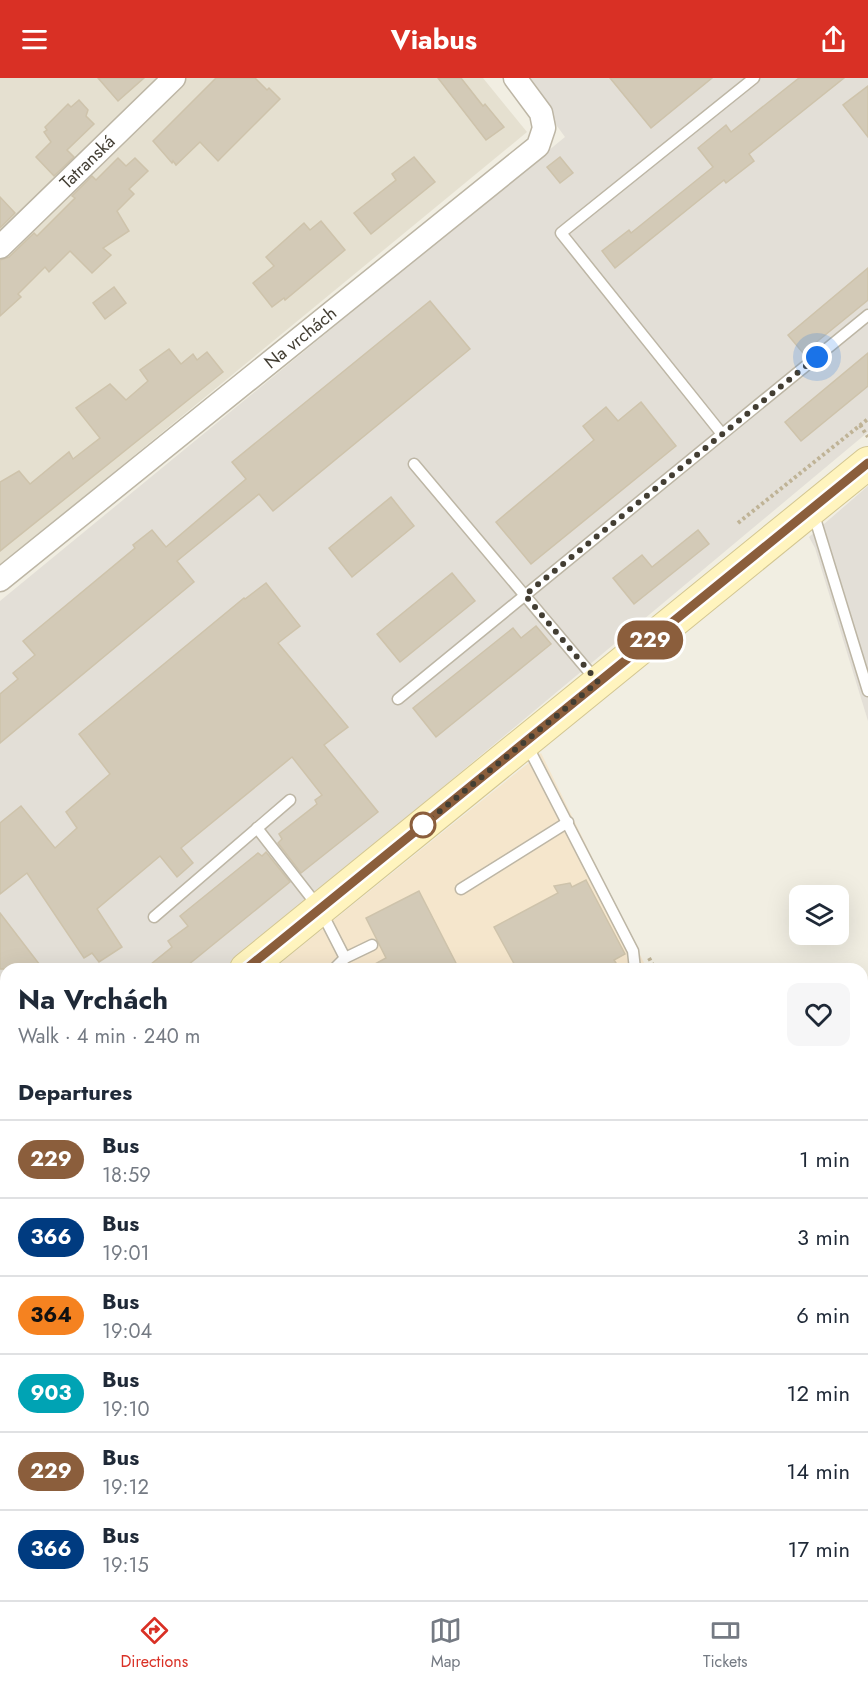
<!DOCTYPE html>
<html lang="en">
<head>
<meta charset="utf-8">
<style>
  body { margin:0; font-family:Jost,sans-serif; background:#f6f6f7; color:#1f2937; height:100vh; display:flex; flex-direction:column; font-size:22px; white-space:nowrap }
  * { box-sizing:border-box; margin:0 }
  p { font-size:20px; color:#747a83 }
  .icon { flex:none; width:33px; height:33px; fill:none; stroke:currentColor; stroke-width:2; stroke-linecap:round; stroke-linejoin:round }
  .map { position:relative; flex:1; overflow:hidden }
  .panel { position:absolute; left:0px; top:885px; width:868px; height:638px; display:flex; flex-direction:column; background:#fff; border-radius:18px 18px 0 0; box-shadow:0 6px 24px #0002 }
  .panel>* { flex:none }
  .badge { padding:0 12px; border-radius:20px; font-size:21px; line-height:39px }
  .buttons { position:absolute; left:789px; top:807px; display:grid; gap:12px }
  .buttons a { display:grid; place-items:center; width:60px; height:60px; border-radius:12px; background:#fff; box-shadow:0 6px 24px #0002; font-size:30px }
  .you { position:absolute; width:30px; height:30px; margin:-15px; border:4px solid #fff; border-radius:50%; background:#1a73e8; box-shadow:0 0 0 9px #1a73e833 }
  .map>.badge { position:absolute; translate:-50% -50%; box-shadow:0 0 0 3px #fff }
  h2 { padding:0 18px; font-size:22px; line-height:54px }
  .round { display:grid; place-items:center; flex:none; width:63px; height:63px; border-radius:12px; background:#f6f6f7 }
  .overview { display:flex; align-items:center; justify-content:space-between; height:102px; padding:0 18px }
  h1 { font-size:28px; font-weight:700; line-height:45px }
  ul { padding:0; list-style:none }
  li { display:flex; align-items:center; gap:18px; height:78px; padding:0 18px; border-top:2px solid #e0e1e3 }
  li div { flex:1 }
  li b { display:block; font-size:22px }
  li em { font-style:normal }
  li .badge { min-width:66px; font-weight:700; text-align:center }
  header { display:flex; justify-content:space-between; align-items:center; height:78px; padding:0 18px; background:#d93025; color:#fff; font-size:27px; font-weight:700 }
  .dock { display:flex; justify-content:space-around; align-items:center; height:84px; border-top:2px solid #e0e1e3; background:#fff; font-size:16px; color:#747a83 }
  .dock a { display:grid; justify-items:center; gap:3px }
  .dock .current { color:#d93025 }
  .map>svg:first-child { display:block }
  .residential { fill:#e5e0d0 }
  .commercial { fill:#f5e6cc }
  .industrial { fill:#e3dfd7 }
  .green { fill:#c7e7aa }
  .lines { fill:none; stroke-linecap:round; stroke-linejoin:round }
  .stream { stroke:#9cc8f0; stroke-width:6 }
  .building { fill:#d3cab7; stroke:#cec3ab; stroke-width:1.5 }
  .lane-casing { stroke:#bdb6a5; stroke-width:13 }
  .street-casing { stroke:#bdb6a5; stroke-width:25 }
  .secondary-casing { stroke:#d3c691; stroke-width:34 }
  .path { stroke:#bfb396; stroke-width:4; stroke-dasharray:3 3; stroke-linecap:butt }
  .lane { stroke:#fff; stroke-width:10 }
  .street { stroke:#fff; stroke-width:22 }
  .secondary { stroke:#fff4be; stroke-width:32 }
  .line-casing { stroke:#fff; stroke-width:14 }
  .line { stroke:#8b5e3c; stroke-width:9 }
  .walk { stroke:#433e33; stroke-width:6; stroke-dasharray:0 10.8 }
  .stop-dot { fill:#fff; stroke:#8b5e3c; stroke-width:3 }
  .labels { text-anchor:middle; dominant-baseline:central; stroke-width:5; stroke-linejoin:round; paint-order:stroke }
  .street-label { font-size:18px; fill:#433e33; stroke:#fff }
</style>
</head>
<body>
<header><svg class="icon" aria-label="menu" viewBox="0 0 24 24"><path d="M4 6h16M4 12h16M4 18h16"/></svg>Viabus<svg class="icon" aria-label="share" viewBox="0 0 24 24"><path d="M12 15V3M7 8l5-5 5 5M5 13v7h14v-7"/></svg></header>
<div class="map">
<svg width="868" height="1522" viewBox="0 0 868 1522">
  <rect width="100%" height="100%" fill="#f1eee2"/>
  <!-- residential -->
  <polygon class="residential" points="0,0 483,0 527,54 0,488"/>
  <!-- commercial -->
  <polygon class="commercial" points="541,675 647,891 273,891"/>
  <!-- industrial -->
  <g class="industrial">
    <polygon points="522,0 868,0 868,354 225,891 6,891 6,1080 0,1082 0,523 565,59"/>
    <polygon points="868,408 868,643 815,470 809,459"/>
    <polygon points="868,1469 868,1522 0,1522 0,1491 6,1488 6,1516 862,1516 863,1470"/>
  </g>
  <!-- green -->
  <g class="green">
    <polygon points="868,1039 868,1469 863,1470 862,1042"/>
    <polygon points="3,1213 6,1213 6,1452 0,1456 0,1216"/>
  </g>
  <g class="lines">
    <!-- stream -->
    <polyline class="stream" points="862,1458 868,1458"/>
  </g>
  <!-- building -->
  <g class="building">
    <polygon points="98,0 144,0 118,23"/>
    <polygon points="216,0 255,0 267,12 269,10 280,21 218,83 200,64 176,87 173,83 172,85 153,63"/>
    <polygon points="438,0 461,0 483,28 485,26 504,49 486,62"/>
    <polygon points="610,0 712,0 651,50"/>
    <polygon points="799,0 844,0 749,76 754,83 726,105 724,102 615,190 602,173 629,152 631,155 713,89 698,70 726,47 731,54"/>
    <polygon points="868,8 868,59 843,27"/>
    <polygon points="79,22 88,32 86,38 94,46 67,72 74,79 54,98 36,79 51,64 44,54 47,52 45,49 68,26 71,29"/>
    <polygon points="414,79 435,104 371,156 354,135 396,102 392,96"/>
    <polygon points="560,79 573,95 560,105 547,89"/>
    <polygon points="118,80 126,88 135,80 148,93 129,111 134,116 117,133 129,153 103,170 111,177 92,195 70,173 49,194 45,189 18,216 21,219 0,238 0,182 9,179 34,155 37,158 75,120 72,118 92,98 96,102"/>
    <polygon points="0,119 15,135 0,150"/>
    <polygon points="321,143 345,172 285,222 284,220 272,229 253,205 274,188 266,179 304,145 310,152"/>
    <polygon points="868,190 868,222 803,275 788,257"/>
    <polygon points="114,209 126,225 105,241 93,225"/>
    <polygon points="430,223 470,271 273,433 259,416 177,483 194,504 0,665 0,616 18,601 13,595 35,577 23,563 135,470 133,467 152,452 166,469 246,401 232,384"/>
    <polygon points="169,271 181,286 193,276 197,282 207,274 223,294 0,473 0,404 19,393 30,406 69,374 73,381 100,360 76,330 110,306 126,322 148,303 140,292"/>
    <polygon points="868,275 868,308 801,363 785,344"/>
    <polygon points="641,324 676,368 531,486 496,444 594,362 583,348 606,329 618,343"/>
    <polygon points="391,419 414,448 352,499 329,470"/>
    <polygon points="698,452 709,466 634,526 613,500 642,477 652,489"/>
    <polygon points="452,495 475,523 400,584 377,556"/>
    <polygon points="266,505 300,548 278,565 348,649 324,667 378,734 301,795 278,765 282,761 279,756 317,726 315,722 322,717 292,679 181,770 193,785 177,799 160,778 97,831 122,869 99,884 92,875 84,880 27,795 0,816 0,745 21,728 55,770 77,750 66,734 110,696 79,656 244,520 245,521"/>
    <polygon points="536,548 551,566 436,659 413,630 513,550 521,560"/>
    <polygon points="266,774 290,804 183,891 145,891 172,869 168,863 188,848 180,838 258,775 262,778"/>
    <polygon points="586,802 625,876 614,882 616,885 604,891 517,891 494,849 558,815 554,808 570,805 572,809"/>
    <polygon points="419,813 459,891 366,891 386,880 366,840"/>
    <polygon points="0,835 43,891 0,891"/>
  </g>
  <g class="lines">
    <!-- lane casing -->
    <g class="lane-casing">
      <g id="lane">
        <polyline points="722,356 561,155 754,0"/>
        <polyline points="414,386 596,602"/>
        <polyline points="813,434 868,613"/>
        <polyline points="398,621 868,237"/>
        <polyline points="527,667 633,873 635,891"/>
        <polyline points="257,750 320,831 345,880"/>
        <polyline points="461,811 568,744"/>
        <polyline points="154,839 290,722"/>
        <polyline points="334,891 345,880 372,867"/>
        <polyline points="0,1042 6,1037"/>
        <polyline points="246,1516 250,1522"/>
      </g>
    </g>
    <!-- street casing -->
    <g class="street-casing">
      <g id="street">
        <path id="s1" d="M0,169L174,0"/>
        <path id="s2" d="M0,502L538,68L544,50L541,35L515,0"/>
        <polyline points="0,1474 6,1471"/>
      </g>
    </g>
    <!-- secondary casing -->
    <g class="secondary-casing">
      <g id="secondary">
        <polyline points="246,891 868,385"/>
        <polyline points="862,1024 868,1021"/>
        <polyline points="0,1104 6,1102"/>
        <polyline points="0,1194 6,1195"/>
      </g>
    </g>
    <!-- path -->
    <g class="path">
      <polyline points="860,347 868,359"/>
      <polyline points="738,445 868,341"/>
      <polyline points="649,880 655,891"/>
    </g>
    <!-- lane -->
    <use href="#lane" class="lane"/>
    <!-- street -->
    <use href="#street" class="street"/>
    <!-- secondary -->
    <use href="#secondary" class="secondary"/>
  </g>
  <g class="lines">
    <!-- line casing -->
    <g class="line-casing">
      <polyline id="line" points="246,891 868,385"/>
    </g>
    <!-- line -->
    <use href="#line" class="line"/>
    <!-- walk -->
    <polyline class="walk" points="423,747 598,604 525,517 817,279"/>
  </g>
  <!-- markers -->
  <circle class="stop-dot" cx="423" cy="747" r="12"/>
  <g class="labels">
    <!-- street labels -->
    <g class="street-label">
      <text stroke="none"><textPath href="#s1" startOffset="122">Tatranská</textPath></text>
      <text stroke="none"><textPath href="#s2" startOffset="386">Na vrchách</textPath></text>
    </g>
  </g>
</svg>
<div class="buttons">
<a><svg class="icon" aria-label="layers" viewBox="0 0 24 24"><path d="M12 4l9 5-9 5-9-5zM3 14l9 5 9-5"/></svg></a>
</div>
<div class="you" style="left:817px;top:279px"></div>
<b class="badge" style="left:650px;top:562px;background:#8b5e3c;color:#fff">229</b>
<section class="panel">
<div class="overview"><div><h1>Na Vrchách</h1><p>Walk · 4 min · 240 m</p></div><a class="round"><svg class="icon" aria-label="heart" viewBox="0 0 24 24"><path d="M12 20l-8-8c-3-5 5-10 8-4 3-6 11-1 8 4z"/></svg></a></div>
<h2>Departures</h2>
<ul>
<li><span class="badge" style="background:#8b5e3c;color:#fff">229</span><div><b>Bus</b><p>18:59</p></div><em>1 min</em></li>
<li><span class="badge" style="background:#003b80;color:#fff">366</span><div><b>Bus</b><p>19:01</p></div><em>3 min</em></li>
<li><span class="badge" style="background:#f58220;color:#111">364</span><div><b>Bus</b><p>19:04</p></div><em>6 min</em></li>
<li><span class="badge" style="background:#00a3b4;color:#fff">903</span><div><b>Bus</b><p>19:10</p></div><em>12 min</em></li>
<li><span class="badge" style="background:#8b5e3c;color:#fff">229</span><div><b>Bus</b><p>19:12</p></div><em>14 min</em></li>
<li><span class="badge" style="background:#003b80;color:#fff">366</span><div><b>Bus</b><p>19:15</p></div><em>17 min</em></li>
</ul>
</section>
</div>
<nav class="dock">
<a class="current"><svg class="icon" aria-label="directions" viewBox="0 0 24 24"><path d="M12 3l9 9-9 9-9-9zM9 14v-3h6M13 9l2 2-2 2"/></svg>Directions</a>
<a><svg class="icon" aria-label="map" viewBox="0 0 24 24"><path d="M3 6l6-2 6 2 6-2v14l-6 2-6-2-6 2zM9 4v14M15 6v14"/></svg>Map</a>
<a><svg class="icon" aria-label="tickets" viewBox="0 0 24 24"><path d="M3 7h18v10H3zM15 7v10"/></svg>Tickets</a>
</nav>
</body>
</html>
